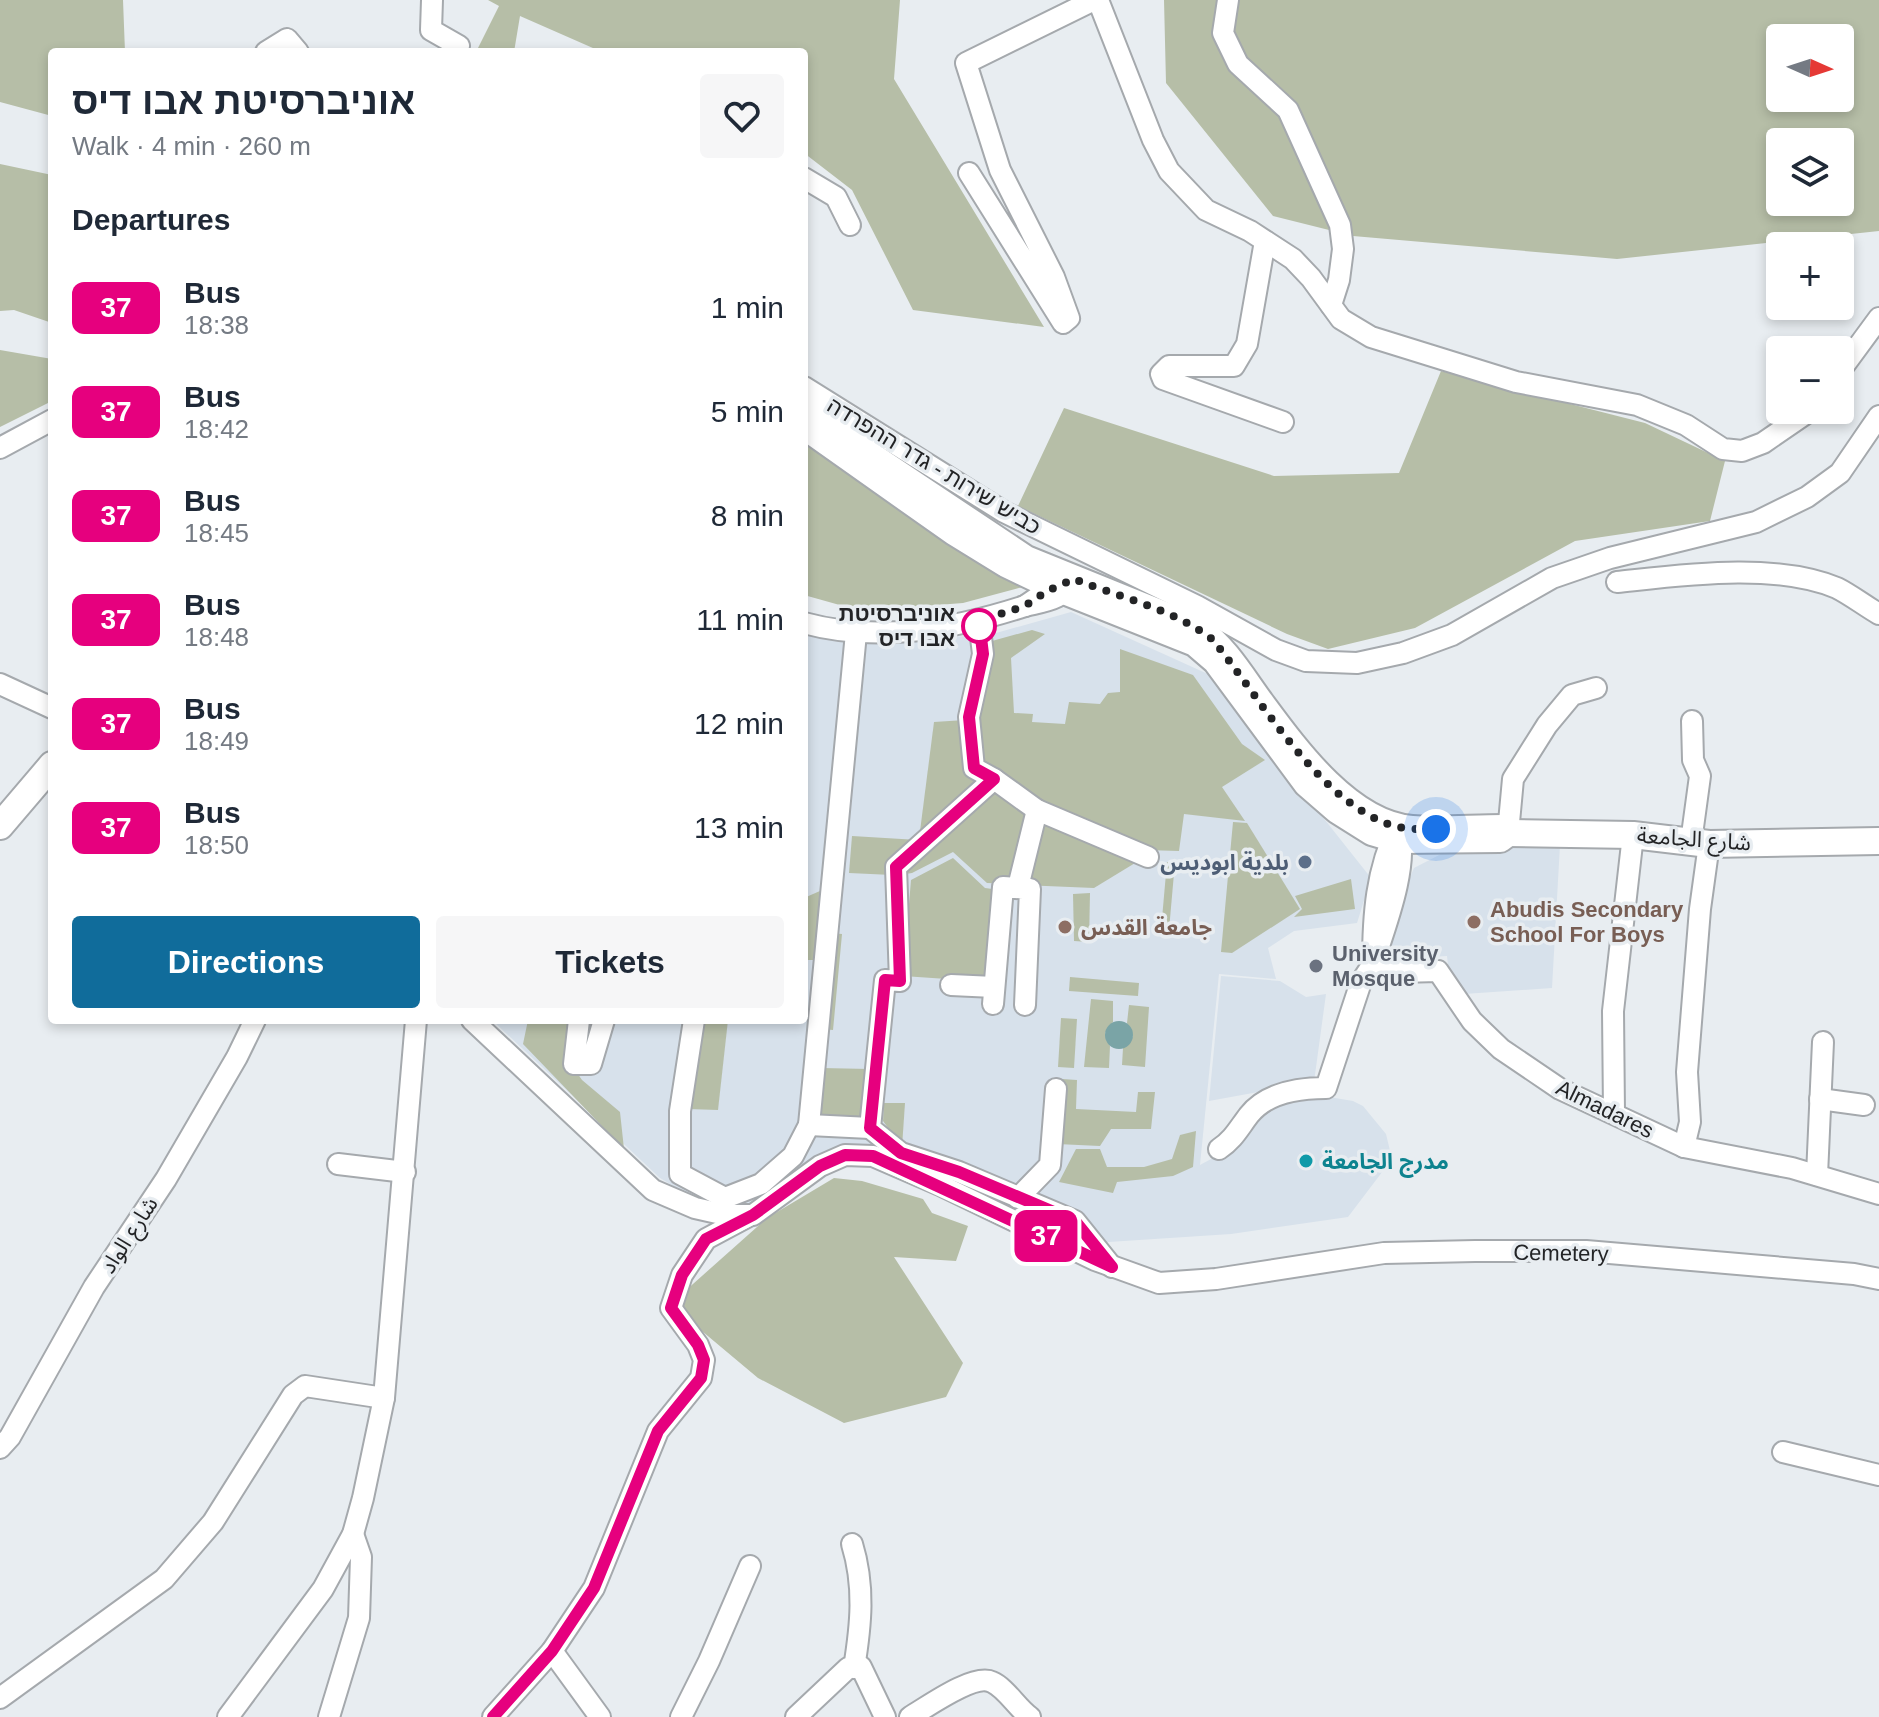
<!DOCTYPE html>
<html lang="en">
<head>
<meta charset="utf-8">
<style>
  body { margin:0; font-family:Helvetica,"Noto Sans Arabic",Heebo,sans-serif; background:#f6f6f7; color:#1f2937; height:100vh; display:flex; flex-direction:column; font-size:30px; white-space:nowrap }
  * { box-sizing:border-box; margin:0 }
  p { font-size:26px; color:#747a83 }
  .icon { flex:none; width:44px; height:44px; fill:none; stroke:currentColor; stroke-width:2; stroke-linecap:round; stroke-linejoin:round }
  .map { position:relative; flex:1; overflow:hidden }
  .panel { position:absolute; left:48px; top:48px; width:760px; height:976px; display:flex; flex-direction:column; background:#fff; border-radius:8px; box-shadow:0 4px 12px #0003 }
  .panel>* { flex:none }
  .badge { padding:0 16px; border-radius:12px; font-size:28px; line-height:52px }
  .needle { width:52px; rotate:93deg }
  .controls { position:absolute; left:1766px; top:24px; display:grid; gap:16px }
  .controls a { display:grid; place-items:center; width:88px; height:88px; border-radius:8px; background:#fff; box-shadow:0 4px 12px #0003; font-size:40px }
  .you { position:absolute; width:40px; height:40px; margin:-20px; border:6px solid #fff; border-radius:50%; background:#1a73e8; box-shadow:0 0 0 12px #1a73e833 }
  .map>.badge { position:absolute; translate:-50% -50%; box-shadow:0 0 0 4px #fff }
  h2 { padding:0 24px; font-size:30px; line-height:72px }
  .round { display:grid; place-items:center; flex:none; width:84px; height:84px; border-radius:8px; background:#f6f6f7 }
  .headline { display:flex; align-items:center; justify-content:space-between; height:136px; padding:0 24px }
  h1 { font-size:38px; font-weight:700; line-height:60px }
  .primary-button { display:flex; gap:16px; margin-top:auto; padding:16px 24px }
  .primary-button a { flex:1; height:92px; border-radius:8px; background:#106c9b; color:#fff; font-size:32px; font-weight:700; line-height:92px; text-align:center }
  .primary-button a+a { background:#f6f6f7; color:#1f2937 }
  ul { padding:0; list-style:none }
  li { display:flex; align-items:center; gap:24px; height:104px; padding:0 24px }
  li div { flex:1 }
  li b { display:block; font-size:30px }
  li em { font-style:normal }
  li .badge { min-width:88px; font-weight:700; text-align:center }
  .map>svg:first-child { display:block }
  .built { fill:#d7e1eb }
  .green { fill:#b6bea7; fill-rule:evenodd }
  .water { fill:#7aa4a6 }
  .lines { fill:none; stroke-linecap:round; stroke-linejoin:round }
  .minor-casing { stroke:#a5a9ad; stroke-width:24 }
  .major-casing { stroke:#a5a9ad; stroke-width:30 }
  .minor { stroke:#fff; stroke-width:20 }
  .major { stroke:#fff; stroke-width:26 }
  .line-casing { stroke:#fff; stroke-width:18 }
  .line { stroke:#e6007e; stroke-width:12 }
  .walk { stroke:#232426; stroke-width:8; stroke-dasharray:0 14.4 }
  .stop-dot { fill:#fff; stroke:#e6007e; stroke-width:4 }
  .service-dot { fill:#5c6f8a; stroke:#e8edf1; stroke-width:3 }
  .education-dot { fill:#8d6e63; stroke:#e8edf1; stroke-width:3 }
  .worship-dot { fill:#6b7280; stroke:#e8edf1; stroke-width:3 }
  .culture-dot { fill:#0f9aa8; stroke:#e8edf1; stroke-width:3 }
  .labels { text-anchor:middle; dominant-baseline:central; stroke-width:7; stroke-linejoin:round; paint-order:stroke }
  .street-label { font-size:22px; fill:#232426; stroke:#e8edf1 }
  .stop-label { font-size:22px; font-weight:bold; fill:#232426; stroke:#e8edf1; text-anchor:end }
  .service-label { font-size:22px; font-weight:bold; fill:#4e5e75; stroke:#e8edf1; text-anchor:end }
  .education-label { font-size:22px; font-weight:bold; fill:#785e54; stroke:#e8edf1; text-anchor:start }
  .worship-label { font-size:22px; font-weight:bold; fill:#5b616d; stroke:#e8edf1; text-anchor:start }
  .culture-label { font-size:22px; font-weight:bold; fill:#0d838f; stroke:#e8edf1; text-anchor:start }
</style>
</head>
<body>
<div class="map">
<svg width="1879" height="1717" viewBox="0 0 1879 1717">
  <rect width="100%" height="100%" fill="#e8edf1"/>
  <!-- built -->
  <g class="built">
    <polygon points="1071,612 1210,675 1371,878 1357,923 1294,931 1268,948 1276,979 1219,974 1200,1165 1233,1147 1261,1113 1282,1101 1323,1096 1353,1101 1363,1106 1386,1134 1392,1159 1348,1217 1231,1234 1078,1244 942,1171 864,1146 750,1207 704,1204 660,1178 492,1020 804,1020 804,630 910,639 989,635"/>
    <polygon points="1476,844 1560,845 1552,988 1464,994 1448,965 1447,956 1394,959 1388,949 1396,909 1414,868 1445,852"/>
    <polygon points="1221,976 1280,981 1306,997 1326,994 1314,1082 1209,1101"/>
  </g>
  <!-- green -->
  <g class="green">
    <polygon points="0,0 123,0 125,52 52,52 52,116 0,102"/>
    <polygon points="488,0 900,0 894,79 1044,327 913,310 852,190 804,153 804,52 602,52 520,16 514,52 476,52 499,6"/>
    <path d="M1164,0H1879V231L1617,259L1353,236L1273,216L1166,83ZM1780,38H1840V98H1780ZM1780,142H1840V202H1780Z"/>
    <polygon points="0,164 52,175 52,323 14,310 0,311"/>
    <polygon points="0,350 52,359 52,401 0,427"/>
    <polygon points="1441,371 1645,423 1725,461 1710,521 1575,541 1415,628 1328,649 1287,634 1018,506 1064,408 1274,476 1399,473"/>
    <polygon points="804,437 1034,584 963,603 861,611 804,595"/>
    <polygon points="1032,630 1045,634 1011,658 1014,713 1033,714 1032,722 1065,724 1069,702 1100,704 1108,693 1120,692 1120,649 1193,675 1242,744 1265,760 1222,787 1245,821 1184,814 1179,851 1145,850 1037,803 980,764 976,717 987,655 992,641"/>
    <polygon points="965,720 988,780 919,839 934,722"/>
    <polygon points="995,782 1032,811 1015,884 987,883 953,852 912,873 899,875"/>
    <polygon points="1038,818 1140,860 1094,888 1022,885"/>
    <polygon points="1233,822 1247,823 1300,909 1232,953 1221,952"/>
    <polygon points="852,836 918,840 892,875 849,873"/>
    <polygon points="953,858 985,888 1000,890 991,982 903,976 911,880"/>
    <polygon points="1167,862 1175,862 1169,930 1161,930"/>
    <polygon points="1351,879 1355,909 1294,917 1302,909 1295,896"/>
    <polygon points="829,887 822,960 804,960 804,898"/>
    <polygon points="1090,893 1089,942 1074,941 1073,894"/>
    <polygon points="831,933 842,934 833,1030 822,1029"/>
    <polygon points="1070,977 1139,983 1138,996 1069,991"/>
    <polygon points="1091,999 1113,1001 1113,1022 1105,1033 1110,1046 1109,1068 1084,1067"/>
    <polygon points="1129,1005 1149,1007 1145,1067 1122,1065 1123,1048 1129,1043 1133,1036 1127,1023"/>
    <polygon points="1061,1018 1077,1019 1074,1068 1058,1067"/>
    <polygon points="528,1020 577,1020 573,1067 582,1080 620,1112 624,1149 523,1044"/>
    <polygon points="697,1020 728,1020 718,1110 688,1109"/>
    <polygon points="821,1068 870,1069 866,1122 817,1120"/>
    <polygon points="1062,1079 1077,1080 1076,1109 1136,1112 1138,1092 1155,1092 1151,1129 1111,1129 1100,1146 1057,1144"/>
    <polygon points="884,1103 905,1103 902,1147 883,1121"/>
    <polygon points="1196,1131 1193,1167 1173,1176 1117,1182 1113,1193 1059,1182 1076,1149 1100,1149 1107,1167 1144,1167 1172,1159 1180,1135"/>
    <polygon points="834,1178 862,1181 923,1199 932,1213 968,1226 956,1261 894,1257 963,1363 946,1397 844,1423 758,1378 684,1316 684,1292 767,1218"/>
  </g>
  <!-- water -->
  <circle class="water" cx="1119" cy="1035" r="14"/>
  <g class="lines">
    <!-- minor casing -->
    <g class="minor-casing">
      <g id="minor">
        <polyline points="432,0 431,30 459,46 454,52"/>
        <polyline points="1098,0 1153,140 1169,171 1206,210 1250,231 1293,259 1311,278 1341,319 1371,337 1516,382 1637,405 1686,425 1723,449 1742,451 1763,443 1811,410"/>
        <polyline points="1228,0 1223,33 1238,64 1288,110 1340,225 1343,249 1339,280 1331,305"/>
        <polyline points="266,52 287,39 298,52"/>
        <polyline points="969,173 1063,323 1069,318 1054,277 1000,170 966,63 1094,0"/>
        <polyline points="804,178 836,197 850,225"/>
        <polyline points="1265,241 1247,344 1234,366 1169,366 1161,374 1163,379 1283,422"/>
        <polyline points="1840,371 1879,318"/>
        <polyline points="804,387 1004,512 1197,606 1276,650 1306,661 1357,663 1403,653 1452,635 1552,578 1610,558 1756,522 1807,497 1840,473 1879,416"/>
        <polyline points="0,448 52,420"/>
        <path d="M1074,579C1064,600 1045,601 1025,606L1047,591Z"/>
        <path d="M1617,582C1683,575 1775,562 1837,588C1851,595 1865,606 1879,614"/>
        <polyline points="979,621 983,654 969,717 974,768 994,779 1037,810 1148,857"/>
        <path d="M804,623C877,643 954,629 1025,606"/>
        <polyline points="0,684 52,708"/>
        <polyline points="994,779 896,867 900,981 885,980 870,1128 901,1153 959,1172 1075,1221 1112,1267"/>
        <path d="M1398,826C1410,864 1385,927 1373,964C1373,916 1376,870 1398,826Z"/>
        <polyline points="1508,833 1513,779 1547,725 1572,695 1596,688"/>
        <polyline points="1691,842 1700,776 1693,760 1692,721"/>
        <polyline points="1018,887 1037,810"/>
        <polyline points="951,985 994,987"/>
        <polyline points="993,1004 1003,887 1030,889 1025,1005"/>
        <polyline points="472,1020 653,1190 695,1208 726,1215 753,1215 820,1166 845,1155 873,1156 940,1185 1095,1260 1159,1283 1216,1279 1384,1253 1475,1251 1586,1251 1854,1274 1879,1279"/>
        <polyline points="579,1020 574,1064 591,1064 604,1020"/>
        <polyline points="694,1020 680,1111 680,1174 725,1198 761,1184 793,1156 809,1125 856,633"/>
        <polyline points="1820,1099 1864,1105"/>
        <polyline points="1614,1112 1613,1011 1633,835"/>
        <polyline points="809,1125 870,1128"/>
        <polyline points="1684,1147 1690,1122 1687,1072 1700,909 1709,844"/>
        <path d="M1219,1149C1233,1140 1239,1128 1249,1115C1267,1092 1299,1088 1326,1088L1361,982L1373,964L1400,972L1438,971L1472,1021L1501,1049L1560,1089L1684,1147L1792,1168L1879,1194"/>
        <polyline points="338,1164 405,1172"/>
        <polyline points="1817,1175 1823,1042"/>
        <polyline points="1018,1198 1050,1165 1056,1089"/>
        <polyline points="0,1448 10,1437 94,1287 166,1179 237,1057 255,1020"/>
        <polyline points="1783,1452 1879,1475"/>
        <path d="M852,1544C865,1586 861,1625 854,1668"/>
        <polyline points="552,1651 600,1717"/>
        <polyline points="0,1698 164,1579 213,1522 293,1395 305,1386 384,1398"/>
        <polyline points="228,1717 323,1589 353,1534 363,1498 384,1398 416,1020"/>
        <polyline points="329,1717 359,1618 361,1557 353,1534"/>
        <polyline points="493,1717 552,1651 594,1588 658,1431 701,1378 704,1360 698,1345 671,1308 682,1275 706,1239 749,1216"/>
        <polyline points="681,1717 709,1661 750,1566"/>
        <polyline points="796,1717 848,1668 861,1667 885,1717"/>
        <path d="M910,1717C927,1707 974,1673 992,1682C1006,1688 1017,1708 1030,1717"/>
      </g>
    </g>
    <!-- major casing -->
    <g class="major-casing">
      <g id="major">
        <path d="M804,411L1026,559L1199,629C1225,648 1242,677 1261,703C1295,749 1349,824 1412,829C1442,831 1473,828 1503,828L1508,833L1500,839L1399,840L1372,832L1337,810L1307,784L1216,661L1195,643L1054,587L1006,564L954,532L804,426"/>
        <polyline points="0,826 52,765"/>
        <polyline points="1508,833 1633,835 1709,844 1879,841"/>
      </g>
    </g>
    <!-- minor -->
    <use href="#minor" class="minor"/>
    <!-- major -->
    <use href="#major" class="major"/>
  </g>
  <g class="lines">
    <!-- line casing -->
    <g class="line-casing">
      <polyline id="line" points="493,1717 552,1651 594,1588 658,1431 701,1378 704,1360 698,1345 671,1308 682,1275 706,1239 753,1215 820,1166 845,1155 873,1156 1112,1267 1075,1221 959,1172 901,1153 870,1128 885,980 900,981 896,867 994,779 974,768 969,717 983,654 979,621"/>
    </g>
    <!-- line -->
    <use href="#line" class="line"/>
    <!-- walk -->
    <path class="walk" d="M979,626V621L1025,606L1047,591L1074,579C1119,597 1173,609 1212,639C1260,697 1315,797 1388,824C1404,830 1420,829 1436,829"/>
  </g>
  <!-- markers -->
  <circle class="stop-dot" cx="979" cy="626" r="16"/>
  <circle class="service-dot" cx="1305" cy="862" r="8"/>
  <g class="education-dot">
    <circle cx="1474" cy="922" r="8"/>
    <circle cx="1065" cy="927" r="8"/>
  </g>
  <circle class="worship-dot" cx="1316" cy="966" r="8"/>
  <circle class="culture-dot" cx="1306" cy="1161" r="8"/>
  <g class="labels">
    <!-- street labels -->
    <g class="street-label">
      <text transform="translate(934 466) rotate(31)">כביש שירות - גדר ההפרדה</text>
      <text transform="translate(1694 839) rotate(4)">شارع الجامعة</text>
      <text transform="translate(1605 1109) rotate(26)">Almadares</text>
      <text transform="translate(129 1235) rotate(-57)">شارع الواد</text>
      <text transform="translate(1561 1253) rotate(1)">Cemetery</text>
    </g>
    <!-- stop labels -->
    <g class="stop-label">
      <text x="955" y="613">אוניברסיטת<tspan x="955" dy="25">אבו דיס</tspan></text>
    </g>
    <!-- service labels -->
    <g class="service-label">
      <text x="1289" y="862">بلدية ابوديس</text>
    </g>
    <!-- education labels -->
    <g class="education-label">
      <text x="1490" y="909">Abudis Secondary<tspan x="1490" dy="25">School For Boys</tspan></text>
      <text x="1081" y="927">جامعة القدس</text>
    </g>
    <!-- worship labels -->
    <g class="worship-label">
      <text x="1332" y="953">University<tspan x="1332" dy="25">Mosque</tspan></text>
    </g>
    <!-- culture labels -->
    <g class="culture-label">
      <text x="1322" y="1161">مدرج الجامعة</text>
    </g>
  </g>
</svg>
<div class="controls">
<a><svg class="needle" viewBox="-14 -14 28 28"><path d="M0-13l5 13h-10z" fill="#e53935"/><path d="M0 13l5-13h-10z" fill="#747a83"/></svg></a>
<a><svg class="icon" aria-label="layers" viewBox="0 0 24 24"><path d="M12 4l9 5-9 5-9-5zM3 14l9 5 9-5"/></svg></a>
<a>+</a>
<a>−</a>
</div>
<div class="you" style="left:1436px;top:829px"></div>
<b class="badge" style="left:1046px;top:1236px;background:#e6007e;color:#fff">37</b>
<section class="panel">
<div class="headline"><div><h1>אוניברסיטת אבו דיס</h1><p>Walk · 4 min · 260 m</p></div><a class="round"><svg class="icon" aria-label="heart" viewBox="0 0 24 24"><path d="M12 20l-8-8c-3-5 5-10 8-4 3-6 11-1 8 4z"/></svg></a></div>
<h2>Departures</h2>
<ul>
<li><span class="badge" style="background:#e6007e;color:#fff">37</span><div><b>Bus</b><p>18:38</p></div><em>1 min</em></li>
<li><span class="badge" style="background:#e6007e;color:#fff">37</span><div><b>Bus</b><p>18:42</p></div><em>5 min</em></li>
<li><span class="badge" style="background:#e6007e;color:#fff">37</span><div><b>Bus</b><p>18:45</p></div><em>8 min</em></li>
<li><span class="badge" style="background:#e6007e;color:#fff">37</span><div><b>Bus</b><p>18:48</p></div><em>11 min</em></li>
<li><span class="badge" style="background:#e6007e;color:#fff">37</span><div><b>Bus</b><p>18:49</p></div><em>12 min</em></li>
<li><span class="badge" style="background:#e6007e;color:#fff">37</span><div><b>Bus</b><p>18:50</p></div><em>13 min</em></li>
</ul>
<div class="primary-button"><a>Directions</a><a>Tickets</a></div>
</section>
</div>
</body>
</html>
